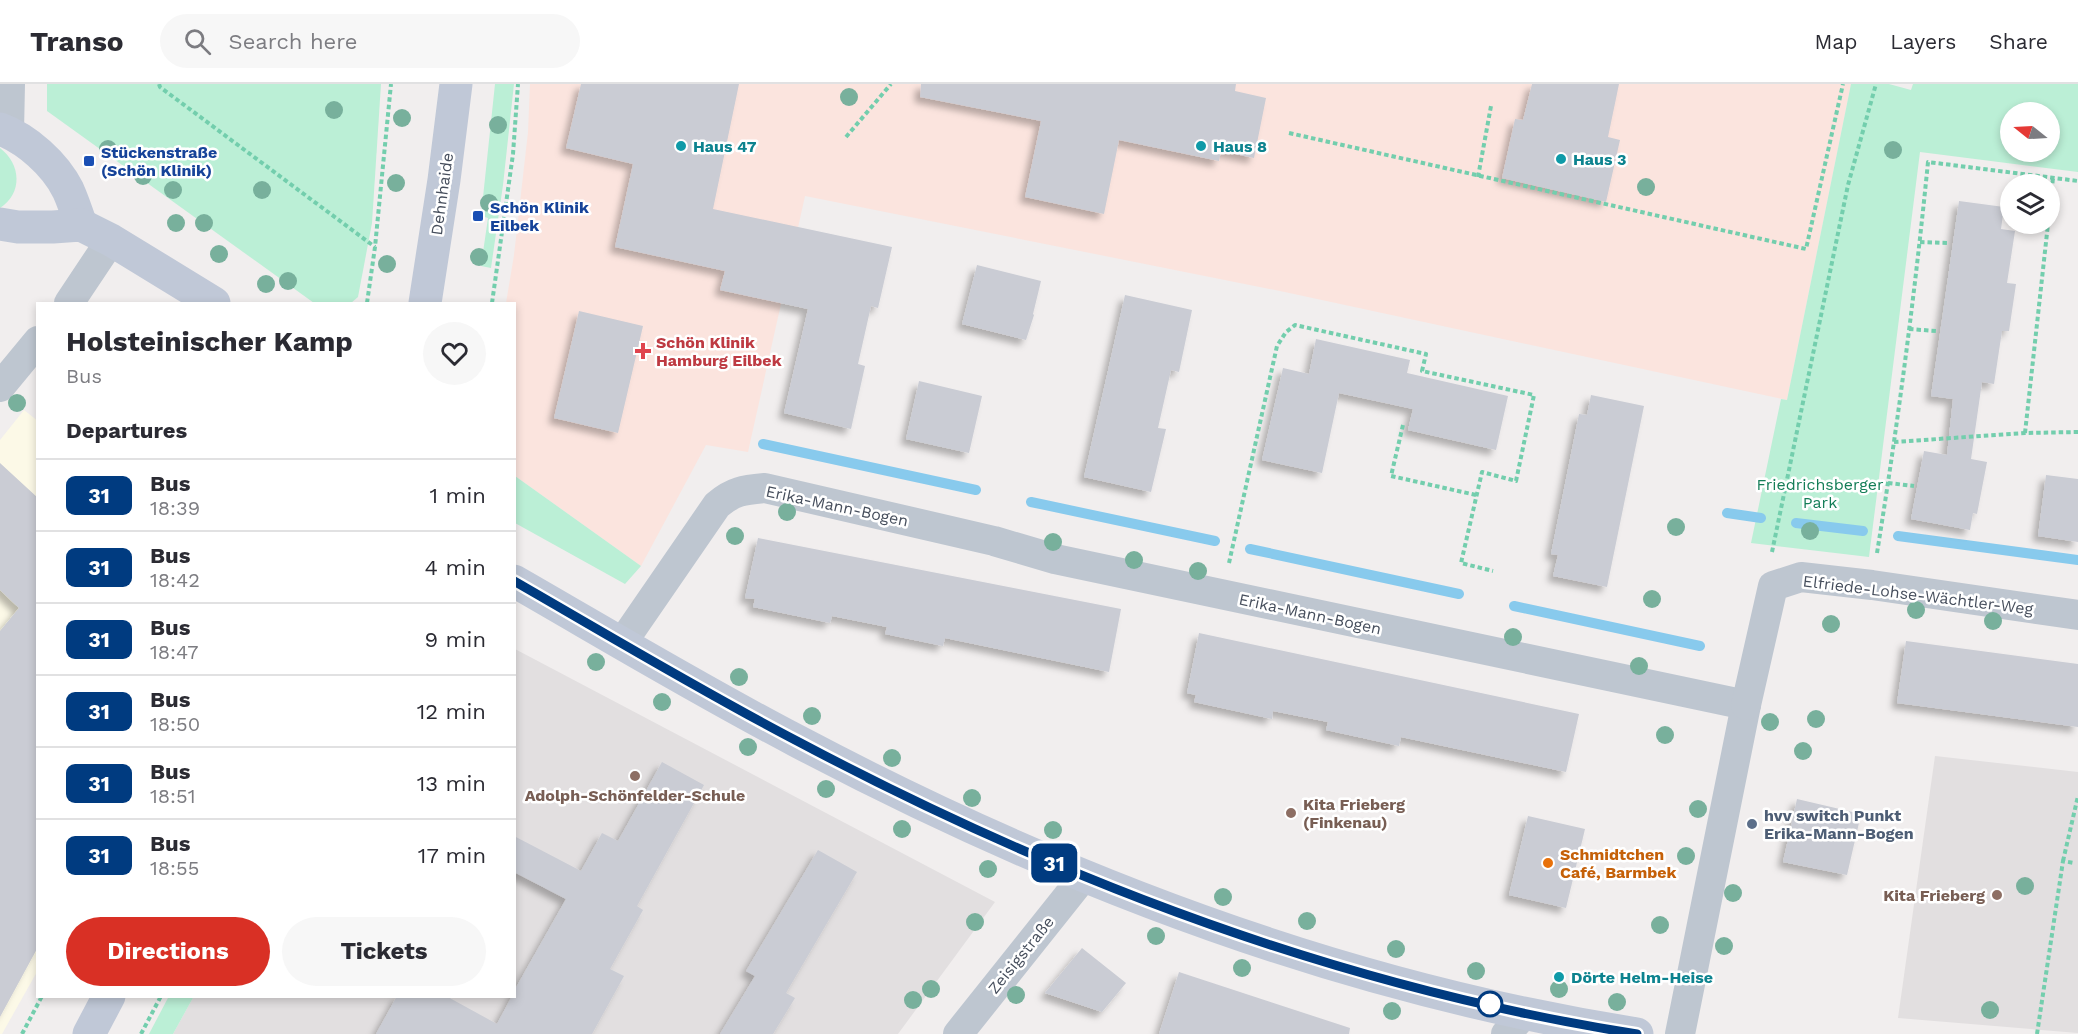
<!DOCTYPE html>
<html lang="en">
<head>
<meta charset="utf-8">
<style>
  body { margin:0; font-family:"Work Sans",sans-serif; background:#f7f7f7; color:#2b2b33; height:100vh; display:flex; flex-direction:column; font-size:22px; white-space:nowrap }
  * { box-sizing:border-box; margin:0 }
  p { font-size:20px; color:#7c7c81 }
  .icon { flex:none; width:33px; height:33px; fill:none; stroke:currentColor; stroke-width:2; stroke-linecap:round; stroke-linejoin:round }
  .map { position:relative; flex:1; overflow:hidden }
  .panel { position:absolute; left:36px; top:218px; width:480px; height:696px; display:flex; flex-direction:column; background:#fff; border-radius:0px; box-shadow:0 3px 9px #0003 }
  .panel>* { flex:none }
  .badge { padding:0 12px; border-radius:9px; font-size:21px; line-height:39px }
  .needle { width:39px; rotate:288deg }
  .tools { position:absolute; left:2000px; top:18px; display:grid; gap:12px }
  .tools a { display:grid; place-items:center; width:60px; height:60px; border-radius:50%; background:#fff; box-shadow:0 3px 9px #0003; font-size:30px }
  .map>.badge { position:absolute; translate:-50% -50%; box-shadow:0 0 0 3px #fff }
  h2 { padding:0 30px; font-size:22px; line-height:54px }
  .round { display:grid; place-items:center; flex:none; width:63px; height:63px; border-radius:32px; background:#f7f7f7 }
  .headline { display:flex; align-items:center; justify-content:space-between; height:102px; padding:0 30px }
  h1 { font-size:28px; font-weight:700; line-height:45px }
  .cta { display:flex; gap:12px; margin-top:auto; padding:12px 30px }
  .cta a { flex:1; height:69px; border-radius:36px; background:#d93025; color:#fff; font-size:24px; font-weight:700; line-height:69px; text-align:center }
  .cta a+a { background:#f7f7f7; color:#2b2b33 }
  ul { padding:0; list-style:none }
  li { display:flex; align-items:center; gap:18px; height:72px; padding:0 30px; border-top:2px solid #e1e1e2 }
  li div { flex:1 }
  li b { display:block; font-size:22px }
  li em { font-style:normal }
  li .badge { min-width:66px; font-weight:700; text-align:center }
  header { display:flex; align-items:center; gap:36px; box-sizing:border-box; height:84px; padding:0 30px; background:#fff; border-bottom:2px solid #e1e1e2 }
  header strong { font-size:28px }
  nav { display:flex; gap:33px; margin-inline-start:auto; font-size:21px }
  .search { width:420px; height:54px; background:#f7f7f7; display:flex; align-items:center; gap:15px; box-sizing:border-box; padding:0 21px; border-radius:33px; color:#7c7c81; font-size:22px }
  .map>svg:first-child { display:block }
  .commercial { fill:#fcf9e7 }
  .education { fill:#e2dfe0 }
  .medical { fill:#fbe4de }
  .green { fill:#bbefd6; fill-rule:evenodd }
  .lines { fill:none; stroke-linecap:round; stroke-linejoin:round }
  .stream { stroke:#88caed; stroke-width:10 }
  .building { fill:#caccd4; filter:url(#shadow) }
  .path { stroke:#73cead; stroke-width:4; stroke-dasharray:4.5 3; stroke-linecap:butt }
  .street { stroke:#bec6d0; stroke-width:30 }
  .secondary { stroke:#c0c8d7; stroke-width:33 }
  .tree { fill:#78b09c }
  .line-casing { stroke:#fff; stroke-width:14 }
  .line { stroke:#003b80; stroke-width:9 }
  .culture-dot { fill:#0f9aa8; stroke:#fff; stroke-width:2 }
  .transit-dot { fill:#1a4fb4; stroke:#fff; stroke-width:2 }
  .health-dot { fill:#e0444e; stroke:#fff; stroke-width:2 }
  .education-dot { fill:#8d6e63; stroke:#fff; stroke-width:2 }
  .service-dot { fill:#5c6f8a; stroke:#fff; stroke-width:2 }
  .food-dot { fill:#e8710a; stroke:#fff; stroke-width:2 }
  .stop-dot { fill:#fff; stroke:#003b80; stroke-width:3 }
  .labels { text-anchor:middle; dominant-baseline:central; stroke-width:5; stroke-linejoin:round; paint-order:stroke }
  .culture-label { font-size:16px; font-weight:bold; fill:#0d838f; stroke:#fff; text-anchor:start }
  .transit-label { font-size:16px; font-weight:bold; fill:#164399; stroke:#fff; text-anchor:start }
  .street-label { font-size:16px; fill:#464e5c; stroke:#fff }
  .health-label { font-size:16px; font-weight:bold; fill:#be3a42; stroke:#fff; text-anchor:start }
  .park-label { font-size:16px; fill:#157e58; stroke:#fff }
  .education-label { font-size:16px; font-weight:bold; fill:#785e54; stroke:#fff }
  .service-label { font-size:16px; font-weight:bold; fill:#4e5e75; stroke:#fff; text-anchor:start }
  .food-label { font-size:16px; font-weight:bold; fill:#c56008; stroke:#fff; text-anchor:start }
</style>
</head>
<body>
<header>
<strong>Transo</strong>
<div class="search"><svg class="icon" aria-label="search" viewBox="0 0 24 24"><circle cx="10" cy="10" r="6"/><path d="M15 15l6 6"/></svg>Search here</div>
<nav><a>Map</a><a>Layers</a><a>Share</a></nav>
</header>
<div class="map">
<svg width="2078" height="950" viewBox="0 0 2078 950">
  <defs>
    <filter id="shadow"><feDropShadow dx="-5.5" dy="5.5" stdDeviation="3" flood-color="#0004"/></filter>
  </defs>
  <rect width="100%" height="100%" fill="#f1eeee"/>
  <!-- commercial -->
  <polygon class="commercial" points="24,326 38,337 38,886 2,950 0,950 0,356"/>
  <!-- education -->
  <g class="education">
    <polygon points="515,565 995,818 898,950 173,950 194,912 514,912"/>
    <polygon points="1935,672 2078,688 2078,949 1898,934"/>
  </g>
  <!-- medical -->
  <polygon class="medical" points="530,0 1851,0 1787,316 1280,207 805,112 748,368 706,361 641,482 515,392 514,219 506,219 514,171 528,48"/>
  <!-- green -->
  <g class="green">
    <polygon points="47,0 381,0 372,139 358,213 351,219 314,219 47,27"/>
    <polygon points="495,0 514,0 503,101 491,184 481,182 488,134 481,132"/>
    <path d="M1851,0H1889L1911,6L1913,0H2078V88L1920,68L1869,473L1751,459L1781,315L1787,316ZM2010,28H2049V68H2010Z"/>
    <path d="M0,64C21,80 23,109 0,124Z"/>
    <polygon points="514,392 515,392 641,482 625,500 515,439"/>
    <polygon points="169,912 194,912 173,950 149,950"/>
  </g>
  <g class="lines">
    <!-- stream -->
    <g class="stream">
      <polyline points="763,360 976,406"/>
      <polyline points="1031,418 1215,457"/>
      <polyline points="1727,429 1761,434"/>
      <polyline points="1796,439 1863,447"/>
      <polyline points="1898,452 2078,476"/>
      <polyline points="1250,465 1459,510"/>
      <polyline points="1514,522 1700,562"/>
    </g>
  </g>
  <!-- building -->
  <g class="building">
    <polygon points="581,0 739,0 713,125 892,163 878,224 871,222 858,280 865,282 851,345 784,329 808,225 720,206 725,187 615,163 633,80 566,64"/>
    <polygon points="921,0 1236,0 1235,7 1266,14 1254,74 1221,67 1219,77 1119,56 1104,130 1025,113 1041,37 920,13"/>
    <polygon points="1532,0 1619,0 1608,53 1620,56 1606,118 1502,94 1515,35 1523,36"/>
    <polygon points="1959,117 2004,123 2001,145 2015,147 2007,199 2016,200 2009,247 2002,247 1994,300 1982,298 1971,375 1987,378 1977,430 1973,429 1970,446 1911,435 1924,367 1947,371 1953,315 1931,312"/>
    <polygon points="977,181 1041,197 1033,230 1034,231 1026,256 962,240"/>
    <polygon points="1125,211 1192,226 1179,288 1171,286 1158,344 1166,345 1151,408 1084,393"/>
    <polygon points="579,227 643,242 618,349 554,334"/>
    <polygon points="1316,255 1410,276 1407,289 1508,312 1496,366 1408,346 1413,325 1339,309 1322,389 1262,376 1283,284 1309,290"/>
    <polygon points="919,297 982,312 969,369 906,355"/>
    <polygon points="1591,311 1644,322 1607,503 1553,492 1558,471 1551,470 1579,330 1587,331"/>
    <polygon points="0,379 38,414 38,863 0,933 0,547 19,524 0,506"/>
    <polygon points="2046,391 2078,395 2078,458 2038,452"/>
    <polygon points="758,454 1121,525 1109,588 945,554 943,562 885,550 887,543 832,532 830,539 753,523 755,515 745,514"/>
    <polygon points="1199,549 1579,630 1566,688 1401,653 1399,662 1326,646 1328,638 1273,627 1272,635 1194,618 1196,611 1187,609"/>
    <polygon points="1906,557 2078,580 2078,643 1897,619"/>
    <polygon points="662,678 704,701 637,822 643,826 610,885 624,892 592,950 376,950 397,912 446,912 497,940 512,912 514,912 514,907 566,815 514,788 514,752 581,787 602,749 618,757"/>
    <polygon points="1797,715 1861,730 1847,791 1783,778"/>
    <polygon points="1528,732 1585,745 1566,824 1509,811"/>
    <polygon points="818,766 857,788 786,909 795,914 773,950 720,950 755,892 746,887"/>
    <polygon points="1082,864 1126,899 1102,928 1045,909"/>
    <polygon points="1179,888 1350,944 1349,950 1159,950"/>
  </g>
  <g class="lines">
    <!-- path -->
    <g class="path">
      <polyline points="159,0 160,3 375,163"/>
      <polyline points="1289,49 1806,165 1843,0"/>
      <polyline points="846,53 891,0"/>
      <polyline points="1478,93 1491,22"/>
      <polyline points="2049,129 2053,94"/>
      <polyline points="1920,158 1948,159"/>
      <polyline points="367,219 375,163 391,0"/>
      <polyline points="492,219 513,70 518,0"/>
      <polyline points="1909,245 1936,247"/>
      <polyline points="1403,341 1391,392 1476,411"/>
      <polyline points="2025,349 2048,140"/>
      <polyline points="1894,358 2025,349 2078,348"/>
      <polyline points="1888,399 1914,402"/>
      <polyline points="1772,468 1848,101 1876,0"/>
      <path d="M1877,469C1898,339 1915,209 1928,78L2078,97"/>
      <polyline points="1229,479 1277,262 1286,248 1295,241 1426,270 1422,287 1534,311 1516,397 1482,388 1461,479 1493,487"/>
      <polyline points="2063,777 2078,712"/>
      <polyline points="22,950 42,912"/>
      <polyline points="141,950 161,912"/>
      <polyline points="2037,950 2063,777 2074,779"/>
    </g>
    <!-- street -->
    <g class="street">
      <polyline points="9,48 10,0"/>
      <polyline points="69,219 111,156"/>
      <polyline points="0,303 38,257"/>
      <path d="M622,559L717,421C733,407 744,406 765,404L994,457L1055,475L1746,621L1680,950"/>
      <polyline points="1746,621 1773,502 1801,493 1872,501 2078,531"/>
      <polyline points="958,950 1084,792"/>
      <polyline points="1506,950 1525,929"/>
    </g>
    <!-- secondary -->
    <g class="secondary">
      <path d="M0,45C27,55 55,80 68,106C73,117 77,129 81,141"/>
      <polyline points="0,140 18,143 53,143 81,141 111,156 214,219"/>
      <polyline points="425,219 444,96 456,0"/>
      <path d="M514,497C608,551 701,607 797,657C1058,795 1344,904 1637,950"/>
      <polyline points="89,950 109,912"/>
    </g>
  </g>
  <!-- trees -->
  <g class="tree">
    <circle cx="849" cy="13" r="9"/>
    <circle cx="334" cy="26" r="9"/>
    <circle cx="402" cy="34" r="9"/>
    <circle cx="498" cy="41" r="9"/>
    <circle cx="108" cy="65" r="9"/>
    <circle cx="1893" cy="66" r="9"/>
    <circle cx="143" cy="92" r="9"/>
    <circle cx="396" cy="99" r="9"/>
    <circle cx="1646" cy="103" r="9"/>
    <circle cx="173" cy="106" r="9"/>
    <circle cx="262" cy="106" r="9"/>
    <circle cx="489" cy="119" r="9"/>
    <circle cx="176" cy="139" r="9"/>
    <circle cx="204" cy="139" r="9"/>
    <circle cx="219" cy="170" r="9"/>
    <circle cx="479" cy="173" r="9"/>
    <circle cx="387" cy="180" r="9"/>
    <circle cx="288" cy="197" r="9"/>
    <circle cx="266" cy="200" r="9"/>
    <circle cx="17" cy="319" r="9"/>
    <circle cx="787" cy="428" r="9"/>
    <circle cx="1676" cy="443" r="9"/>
    <circle cx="1810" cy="447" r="9"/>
    <circle cx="735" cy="452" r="9"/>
    <circle cx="1053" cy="458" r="9"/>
    <circle cx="1134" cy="476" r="9"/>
    <circle cx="1198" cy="487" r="9"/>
    <circle cx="1652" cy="515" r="9"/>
    <circle cx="1916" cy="526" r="9"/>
    <circle cx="1993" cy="537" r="9"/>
    <circle cx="1831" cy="540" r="9"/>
    <circle cx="1513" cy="553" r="9"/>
    <circle cx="596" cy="578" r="9"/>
    <circle cx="1639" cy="582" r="9"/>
    <circle cx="739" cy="593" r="9"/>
    <circle cx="662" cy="618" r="9"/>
    <circle cx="812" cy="632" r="9"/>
    <circle cx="1816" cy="635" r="9"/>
    <circle cx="1770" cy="638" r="9"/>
    <circle cx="1665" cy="651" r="9"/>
    <circle cx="748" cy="663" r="9"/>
    <circle cx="1803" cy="667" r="9"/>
    <circle cx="892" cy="674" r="9"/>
    <circle cx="826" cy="705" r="9"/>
    <circle cx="972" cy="714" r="9"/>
    <circle cx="1698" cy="725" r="9"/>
    <circle cx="902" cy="745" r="9"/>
    <circle cx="1053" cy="746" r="9"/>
    <circle cx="1686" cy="772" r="9"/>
    <circle cx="988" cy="785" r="9"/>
    <circle cx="2025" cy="802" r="9"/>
    <circle cx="1733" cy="809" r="9"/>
    <circle cx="1223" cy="813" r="9"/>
    <circle cx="1307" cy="837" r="9"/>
    <circle cx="975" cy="838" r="9"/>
    <circle cx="1660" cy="841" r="9"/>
    <circle cx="1156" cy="852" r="9"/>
    <circle cx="1724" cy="862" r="9"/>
    <circle cx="1396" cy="865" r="9"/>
    <circle cx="1242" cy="884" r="9"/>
    <circle cx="1476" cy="887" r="9"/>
    <circle cx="931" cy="905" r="9"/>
    <circle cx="1559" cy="905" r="9"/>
    <circle cx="1016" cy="911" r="9"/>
    <circle cx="913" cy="916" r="9"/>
    <circle cx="1617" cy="918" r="9"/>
    <circle cx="1990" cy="926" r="9"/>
    <circle cx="1392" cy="927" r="9"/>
  </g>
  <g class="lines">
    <!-- line casing -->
    <g class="line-casing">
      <path id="line" d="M514,497C608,551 701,607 797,657C1059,796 1343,904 1637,950"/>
    </g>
    <!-- line -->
    <use href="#line" class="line"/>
  </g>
  <!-- markers -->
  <g class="culture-dot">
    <circle cx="681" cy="62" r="6"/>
    <circle cx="1201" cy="62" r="6"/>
    <circle cx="1561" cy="75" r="6"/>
    <circle cx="1559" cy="893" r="6"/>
  </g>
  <g class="transit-dot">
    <rect x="83" y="71" width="12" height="12" rx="3"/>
    <rect x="472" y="126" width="12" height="12" rx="3"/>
  </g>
  <path class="health-dot" d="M640 258h6v6h6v6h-6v6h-6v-6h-6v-6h6z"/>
  <g class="education-dot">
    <circle cx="635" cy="692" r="6"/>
    <circle cx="1291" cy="729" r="6"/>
    <circle cx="1997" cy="811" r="6"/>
  </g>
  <circle class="service-dot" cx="1752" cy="740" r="6"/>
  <circle class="food-dot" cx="1548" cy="779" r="6"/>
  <circle class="stop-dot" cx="1490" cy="920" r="12"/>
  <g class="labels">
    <!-- culture labels -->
    <g class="culture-label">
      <text x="693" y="62">Haus 47</text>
      <text x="1213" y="62">Haus 8</text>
      <text x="1573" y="75">Haus 3</text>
      <text x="1571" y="893">Dörte Helm-Heise</text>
    </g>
    <!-- transit labels -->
    <g class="transit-label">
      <text x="101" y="68">Stückenstraße<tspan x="101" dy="18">(Schön Klinik)</tspan></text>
      <text x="490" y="123">Schön Klinik<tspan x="490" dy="18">Eilbek</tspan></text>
    </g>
    <!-- street labels -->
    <g class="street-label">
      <text transform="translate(442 110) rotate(-82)">Dehnhaide</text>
      <text transform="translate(837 422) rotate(12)">Erika-Mann-Bogen</text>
      <text transform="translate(1918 511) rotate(7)">Elfriede-Lohse-Wächtler-Weg</text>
      <text transform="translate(1310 530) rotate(12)">Erika-Mann-Bogen</text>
      <text transform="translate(1021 871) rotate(-51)">Zeisigstraße</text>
    </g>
    <!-- health labels -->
    <g class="health-label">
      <text x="656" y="258">Schön Klinik<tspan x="656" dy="18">Hamburg Eilbek</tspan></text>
    </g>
    <!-- park labels -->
    <g class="park-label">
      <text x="1820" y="400">Friedrichsberger<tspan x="1820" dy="18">Park</tspan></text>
    </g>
    <!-- education labels -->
    <g class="education-label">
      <text x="635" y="711">Adolph-Schönfelder-Schule</text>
      <text x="1303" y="720" text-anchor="start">Kita Frieberg<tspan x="1303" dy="18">(Finkenau)</tspan></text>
      <text x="1985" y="811" text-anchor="end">Kita Frieberg</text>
    </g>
    <!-- service labels -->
    <g class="service-label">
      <text x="1764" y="731">hvv switch Punkt<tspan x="1764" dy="18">Erika-Mann-Bogen</tspan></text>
    </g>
    <!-- food labels -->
    <g class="food-label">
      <text x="1560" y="770">Schmidtchen<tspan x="1560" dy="18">Café, Barmbek</tspan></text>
    </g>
  </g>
</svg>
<div class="tools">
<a><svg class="needle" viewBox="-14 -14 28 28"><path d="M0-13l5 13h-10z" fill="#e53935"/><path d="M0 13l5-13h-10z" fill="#7c7c81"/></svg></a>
<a><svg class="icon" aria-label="layers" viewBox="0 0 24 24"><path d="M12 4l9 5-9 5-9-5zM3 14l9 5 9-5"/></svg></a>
</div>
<b class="badge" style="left:1054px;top:779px;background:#003b80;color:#fff">31</b>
<section class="panel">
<div class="headline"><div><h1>Holsteinischer Kamp</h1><p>Bus</p></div><a class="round"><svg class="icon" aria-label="heart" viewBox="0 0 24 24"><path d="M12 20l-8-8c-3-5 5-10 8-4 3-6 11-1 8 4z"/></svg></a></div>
<h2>Departures</h2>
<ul>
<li><span class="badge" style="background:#003b80;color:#fff">31</span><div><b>Bus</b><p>18:39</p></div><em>1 min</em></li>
<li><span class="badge" style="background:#003b80;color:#fff">31</span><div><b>Bus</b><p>18:42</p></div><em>4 min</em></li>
<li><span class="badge" style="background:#003b80;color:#fff">31</span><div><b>Bus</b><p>18:47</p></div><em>9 min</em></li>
<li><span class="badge" style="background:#003b80;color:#fff">31</span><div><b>Bus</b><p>18:50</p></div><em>12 min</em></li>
<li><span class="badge" style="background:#003b80;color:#fff">31</span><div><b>Bus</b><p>18:51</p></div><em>13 min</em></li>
<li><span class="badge" style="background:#003b80;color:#fff">31</span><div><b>Bus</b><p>18:55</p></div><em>17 min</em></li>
</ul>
<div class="cta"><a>Directions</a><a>Tickets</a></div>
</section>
</div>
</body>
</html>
